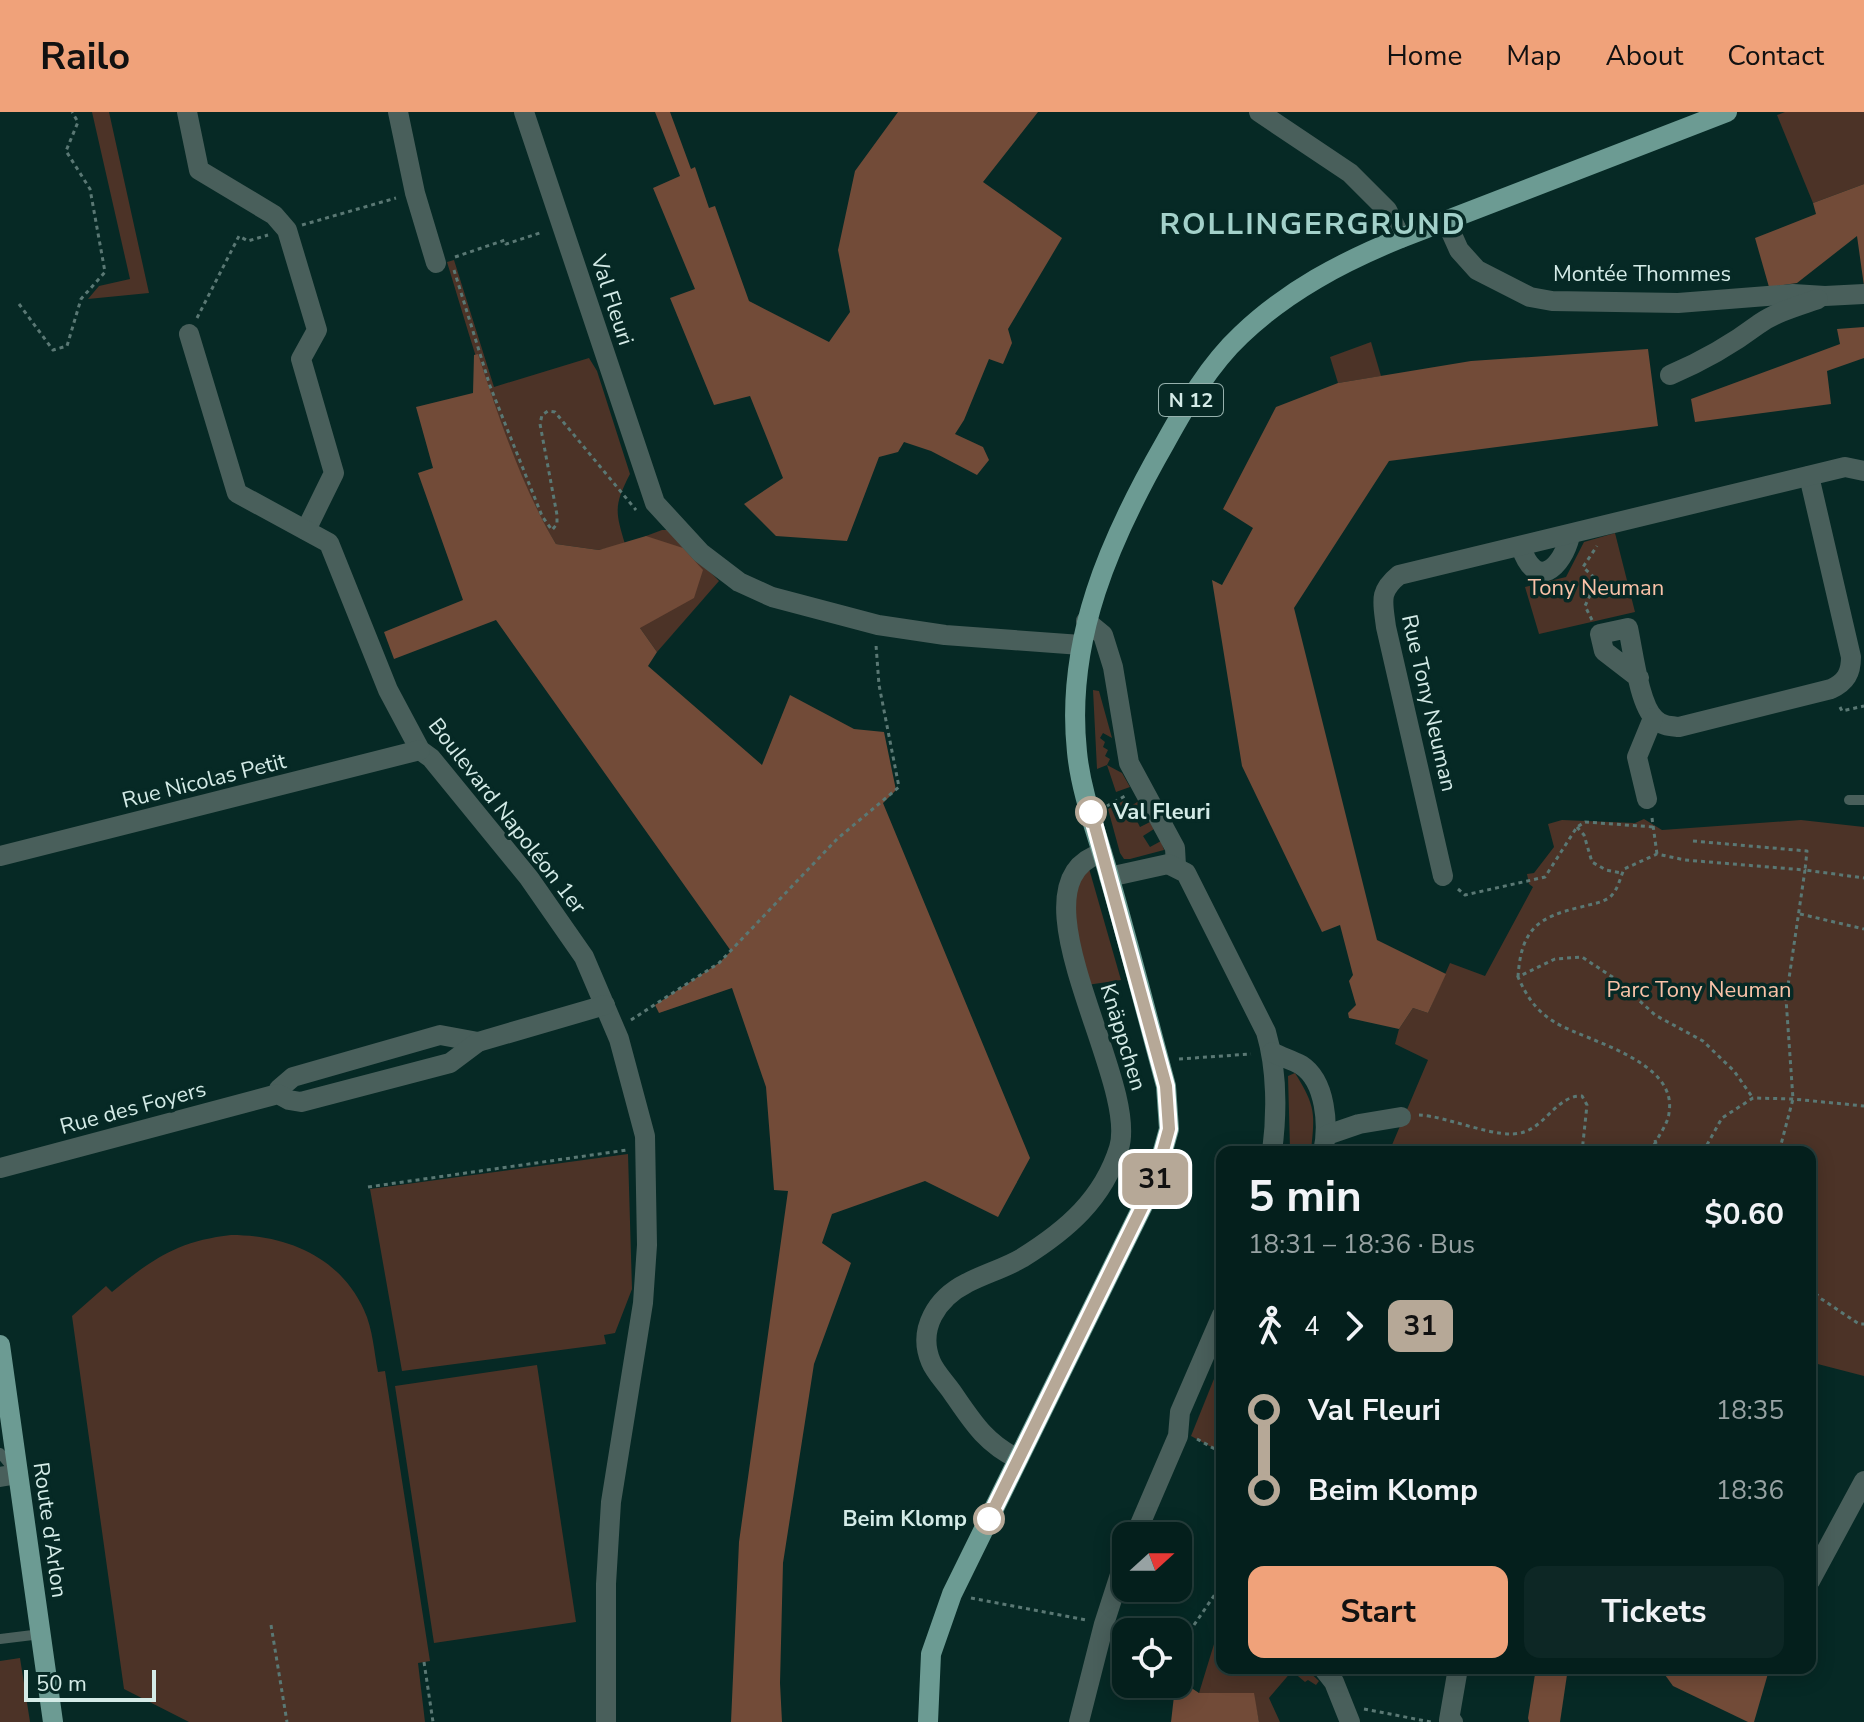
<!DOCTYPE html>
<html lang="en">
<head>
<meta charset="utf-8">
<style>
  body { margin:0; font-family:"Nunito Sans",sans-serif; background:#0d2725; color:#f1f3f6; height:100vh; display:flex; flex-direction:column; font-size:30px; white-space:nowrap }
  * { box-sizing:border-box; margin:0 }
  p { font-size:26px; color:#97a2a3 }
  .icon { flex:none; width:44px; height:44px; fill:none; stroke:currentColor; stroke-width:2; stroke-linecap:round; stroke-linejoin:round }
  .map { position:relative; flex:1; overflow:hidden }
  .drawer { position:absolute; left:1216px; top:1034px; width:600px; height:528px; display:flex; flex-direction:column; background:#041f1c; border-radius:16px; box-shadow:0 4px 20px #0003,0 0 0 2px #253d3b }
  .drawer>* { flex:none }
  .badge { padding:0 16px; border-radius:12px; font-size:28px; line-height:52px }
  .needle { width:52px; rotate:69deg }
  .fabs { position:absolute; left:1112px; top:1410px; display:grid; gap:16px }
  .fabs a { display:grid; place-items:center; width:80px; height:80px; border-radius:16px; background:#041f1c; box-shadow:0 4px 20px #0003,0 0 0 2px #253d3b; font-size:40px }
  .scale { position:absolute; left:24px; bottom:20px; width:132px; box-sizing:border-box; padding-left:8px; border:4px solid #d4ebe7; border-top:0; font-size:22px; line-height:28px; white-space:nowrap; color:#d4ebe7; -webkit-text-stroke:6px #062925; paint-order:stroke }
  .map>.badge { position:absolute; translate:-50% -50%; box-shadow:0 0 0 4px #fff }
  .legs { display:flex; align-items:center; gap:12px; height:88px; padding:0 32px; font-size:26px }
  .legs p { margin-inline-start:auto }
  .headline { display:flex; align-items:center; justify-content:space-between; height:136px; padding:0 32px }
  h1 { font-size:44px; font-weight:700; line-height:60px }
  .button { display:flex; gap:16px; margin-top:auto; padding:16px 32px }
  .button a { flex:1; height:92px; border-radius:16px; background:#f0a27a; color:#111; font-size:32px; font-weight:700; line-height:92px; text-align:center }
  .button a+a { background:#0d2725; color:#f1f3f6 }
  ul { padding:0 32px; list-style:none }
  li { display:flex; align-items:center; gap:28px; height:80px; font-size:30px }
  li i { display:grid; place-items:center; width:12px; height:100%; margin:0 10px; background:currentColor }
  li i::after { content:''; width:20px; height:20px; margin:-10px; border:6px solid; border-radius:50%; background:#041f1c }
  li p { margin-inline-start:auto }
  li:first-child i { background:linear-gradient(#0000 50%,currentColor 0) }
  li:last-child i { background:linear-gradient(currentColor 50%,#0000 0) }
  header { display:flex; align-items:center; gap:48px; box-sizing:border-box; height:112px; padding:0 40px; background:#f0a27a; color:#111 }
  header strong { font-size:38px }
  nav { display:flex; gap:44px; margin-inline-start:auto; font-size:28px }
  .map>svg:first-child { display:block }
  .green { fill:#4c3327 }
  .forest { fill:#724b38 }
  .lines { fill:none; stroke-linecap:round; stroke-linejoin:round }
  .path { stroke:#5a7874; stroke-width:3; stroke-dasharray:4 4; stroke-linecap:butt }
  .service { stroke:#495f5b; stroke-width:10 }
  .minor { stroke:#495f5b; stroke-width:20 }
  .tertiary { stroke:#495f5b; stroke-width:20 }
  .primary { stroke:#6c9b93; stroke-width:20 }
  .line-1-casing { stroke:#fff; stroke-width:18 }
  .line-1 { stroke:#b6a897; stroke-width:12 }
  .stop-1-dot { fill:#fff; stroke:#b6a897; stroke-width:4 }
  .labels { text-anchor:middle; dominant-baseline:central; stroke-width:7; stroke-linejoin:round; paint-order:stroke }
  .shield { fill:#062925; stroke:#96b1ad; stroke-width:2 }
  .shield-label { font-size:20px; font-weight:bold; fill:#d4ebe7 }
  .street-label { font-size:22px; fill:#d4ebe7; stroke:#062925 }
  .park-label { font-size:22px; fill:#f9c2a8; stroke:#062925 }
  .stop-label { font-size:22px; font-weight:bold; fill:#d4ebe7; stroke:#062925; text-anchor:start }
  .district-label { font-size:30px; font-weight:bold; letter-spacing:2px; fill:#a3d1ca; stroke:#062925 }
</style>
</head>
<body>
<header>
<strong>Railo</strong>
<nav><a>Home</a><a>Map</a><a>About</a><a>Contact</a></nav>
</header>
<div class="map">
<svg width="1864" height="1610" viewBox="0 0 1864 1610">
  <rect width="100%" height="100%" fill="#062925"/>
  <!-- green -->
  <g class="green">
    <polygon points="92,0 109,0 149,181 88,187 99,174 130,167"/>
    <polygon points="1785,0 1864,0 1864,72 1813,91 1777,3"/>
    <path d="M454,148L494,275L589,246L597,259L630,362C614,393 615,399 625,432L599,438L556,432C504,348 476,245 447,150Z"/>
    <polygon points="1371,230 1381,264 1338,271 1330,245"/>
    <polygon points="662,418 669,418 719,469 657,540 603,464 646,424"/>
    <polygon points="1615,421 1635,500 1539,522 1525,475 1566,465 1584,430"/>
    <polygon points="1093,578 1099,579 1112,626 1103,621 1100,626 1105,630 1103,635 1108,638 1105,644 1110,647 1107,653 1122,661 1130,675 1116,680 1107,653 1097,657"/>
    <polygon points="1125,688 1129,695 1139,689 1144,697 1134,703 1140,715 1150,710 1154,717 1143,724 1150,735 1161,729 1164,738 1130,747 1124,747 1120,741 1108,697"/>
    <polygon points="1644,707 1662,718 1801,708 1864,715 1864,1264 1810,1250 1810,1040 1389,1040 1428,948 1395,932 1399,917 1413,896 1428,901 1450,851 1485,864 1533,775 1529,772 1527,762 1534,761 1554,735 1548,712 1562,708 1635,711"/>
    <polygon points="1088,753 1121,868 1087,873 1069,789"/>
    <path d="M1295,961C1316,995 1315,1001 1311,1040H1299L1290,1037L1288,964Z"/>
    <polygon points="628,1042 632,1177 615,1221 604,1223 606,1232 402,1259 370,1077"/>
    <path d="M231,1123C287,1123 340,1145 364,1198C373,1217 374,1240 378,1260L385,1259L430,1549L418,1551L425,1610H189L124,1577L72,1204L106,1174L112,1180C152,1147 178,1129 231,1123Z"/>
    <polygon points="1222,1247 1222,1323 1215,1337 1191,1324"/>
    <polygon points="537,1253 576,1510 434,1531 395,1274"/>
    <polygon points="1222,1506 1222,1556 1305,1556 1319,1569 1316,1573 1308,1568 1305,1570 1292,1559 1269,1586 1280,1610 1259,1610 1253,1581 1199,1581"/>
    <polygon points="20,1546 30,1610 0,1610 0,1549"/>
  </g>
  <!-- forest -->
  <g class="forest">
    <polygon points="655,0 670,0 691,57 695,55 709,96 715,94 749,189 829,230 850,200 838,138 855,59 898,0 1038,0 983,70 1062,126 1008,217 1012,231 1003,252 989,247 964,308 955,322 983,335 989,348 977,363 931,339 904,330 898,340 879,345 847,429 776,424 744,392 783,366 750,284 714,293 670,186 695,177 653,76 680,64"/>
    <polygon points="1864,72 1864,174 1857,124 1797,171 1769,175 1755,126 1816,102 1813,91"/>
    <polygon points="1864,215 1864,246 1827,259 1831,292 1695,310 1691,287 1840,232 1837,217"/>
    <polygon points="1648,237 1658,314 1389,349 1294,496 1377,828 1446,862 1428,901 1413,896 1399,917 1349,906 1348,901 1356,893 1349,869 1353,863 1340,813 1322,820 1242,654 1212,468 1222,473 1253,416 1223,397 1276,295 1338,271 1471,249"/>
    <path d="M478,242C497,301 524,380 556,432L599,438L646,424L683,436L703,458L694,486L640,516L657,540L648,554L762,653L790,583L854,617L884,620L896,678L883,691L1030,1046L998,1105L925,1069L832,1102L822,1131L851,1151L814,1252L783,1451L780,1571L782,1610H731L739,1430L788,1079L774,1078L766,975L732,876L659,901L655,893L719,851L731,839L496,508L394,547L384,520L463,488L418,361L433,356L416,295L473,281L474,243Z"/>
    <polygon points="1536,1556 1568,1556 1560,1610 1529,1610 1528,1606"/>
    <polygon points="1660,1556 1763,1556 1769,1558 1754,1610 1748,1610 1673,1574"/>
    <polygon points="1184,1571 1199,1581 1254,1581 1259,1610 1171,1610 1174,1584"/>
  </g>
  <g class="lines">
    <!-- path -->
    <g class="path">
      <polyline points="302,113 396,86"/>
      <polyline points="455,145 505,128 506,132 543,120"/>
      <polyline points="454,158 490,274 542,404 552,418 557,412 557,403 540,312 542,303 548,299 555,300 636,398"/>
      <polyline points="19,192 53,238 67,234 81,187 105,160 90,77 66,39 78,10 72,0"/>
      <polyline points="197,206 239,124 248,129 268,123"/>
      <polyline points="1592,508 1585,494 1597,468 1583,455 1597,434"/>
      <polyline points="1840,595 1842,599 1864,594"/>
      <polyline points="1107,694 1125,684"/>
      <polyline points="1652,706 1657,742"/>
      <polyline points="1577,715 1584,723 1592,750 1606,758 1622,761"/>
      <polyline points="1693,729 1807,739 1805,758 1864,766"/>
      <polyline points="1458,777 1465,783 1545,765 1577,715 1585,710 1654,715"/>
      <polyline points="1800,802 1864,817"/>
      <path d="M1518,865C1521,818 1537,805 1581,795C1591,792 1602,791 1610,785C1618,778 1620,766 1624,757L1657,742L1685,748L1805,758L1786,887L1793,987L1779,1040"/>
      <polyline points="631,908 719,851 837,727 899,675 879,573 876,533"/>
      <polyline points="1179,947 1251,942"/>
      <path d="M1419,1003C1448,1004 1499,1029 1524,1020C1546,1013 1558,983 1582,984L1587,993L1582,1040"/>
      <polyline points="1655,1028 1658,1040"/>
      <path d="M1651,1040C1655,1028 1668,1013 1669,1001C1678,949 1589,930 1556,911C1536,899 1527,885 1518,865L1555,847L1582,845L1617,868L1655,903L1703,929L1734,959L1753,986"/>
      <polyline points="1703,1040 1722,1006 1753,986 1793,987 1864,994"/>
      <polyline points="368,1075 627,1038"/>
      <polyline points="1810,1175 1820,1186 1859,1212 1864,1212"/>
      <polyline points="1197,1327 1222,1341"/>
      <polyline points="971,1486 1086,1508"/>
      <polyline points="271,1513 287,1610"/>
      <polyline points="1194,1513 1222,1472"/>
      <polyline points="424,1550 433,1610"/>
      <polyline points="1364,1597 1431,1610"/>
    </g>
    <!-- service -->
    <g class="service">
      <polyline points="1849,688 1864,688"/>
      <polyline points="0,1341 14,1358"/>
      <polyline points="0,1527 41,1522"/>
    </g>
    <!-- minor -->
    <g class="minor">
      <polyline points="187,0 199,58 274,103 287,118 317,218 301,247 334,361 306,418"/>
      <polyline points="398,0 415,81 436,151"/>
      <polyline points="524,0 655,391 701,441 739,470 772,485 878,513 945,523 1081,533"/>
      <polyline points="1446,109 1459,138 1477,158 1530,185 1552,189 1678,191 1793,182 1825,184 1864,182"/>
      <polyline points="189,222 237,381 329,431 388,578 420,638 431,646 529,766 584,845 619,927 645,1024 647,1133 643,1191 611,1390 606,1472 606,1610"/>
      <path d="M1670,263C1703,249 1731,233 1759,212C1776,200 1798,194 1818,187"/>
      <path d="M1521,435C1536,480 1562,456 1570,424"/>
      <polyline points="1086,509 1103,523 1113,555 1129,651 1175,736 1176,754"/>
      <path d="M1639,566L1604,539L1600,522L1628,516C1633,538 1639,593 1655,607C1662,614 1670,614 1679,615L1831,577C1846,570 1851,561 1851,545L1809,364"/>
      <polyline points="1647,687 1637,645 1653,606"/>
      <polyline points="0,744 420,638"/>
      <path d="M1443,764L1386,515C1383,490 1378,480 1399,463L1845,355L1864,359"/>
      <path d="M1109,765L1168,752L1186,761L1266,920C1277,957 1277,1002 1272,1040"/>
      <path d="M1272,940C1281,945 1292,948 1301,953C1326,969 1329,1014 1323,1040"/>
      <polyline points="278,982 279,977 293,965 440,923 478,930"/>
      <polyline points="1327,1023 1359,1012 1401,1005"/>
      <polyline points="0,1056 278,982 289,988 301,990 450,951 478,930 605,893"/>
      <path d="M1018,1347C985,1331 972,1309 952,1280C945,1270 935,1260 931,1250C917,1217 937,1186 967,1171C984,1162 1005,1156 1022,1146C1067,1118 1103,1087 1119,1036C1140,968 1004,770 1102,741"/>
      <polyline points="1135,1424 1178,1324 1180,1300 1222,1203"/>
      <polyline points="1810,1469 1864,1369"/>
      <polyline points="1323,1556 1334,1570 1350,1610"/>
      <polyline points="1079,1610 1104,1512 1126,1444"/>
      <polyline points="1453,1610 1449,1608 1458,1556"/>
    </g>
    <!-- tertiary -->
    <g class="tertiary">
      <polyline points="1259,0 1350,61 1387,98 1401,126"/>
      <polyline points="0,1365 18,1362"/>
    </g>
    <!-- primary -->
    <g class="primary">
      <polyline points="0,1233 53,1610"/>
      <path d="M928,1610L931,1542L952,1482L1154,1071L1169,1017L1166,974C1147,904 1129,833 1109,764C1098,724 1081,682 1077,640C1065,528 1110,427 1165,331C1186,293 1209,253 1241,223C1287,179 1342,150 1401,126L1727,0"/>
    </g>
  </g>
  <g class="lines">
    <!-- line-1 casing -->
    <g class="line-1-casing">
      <polyline id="line-1" points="989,1407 1154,1071 1169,1017 1166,974 1091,700"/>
    </g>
    <!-- line-1 -->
    <use href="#line-1" class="line-1"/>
  </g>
  <!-- markers -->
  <g class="stop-1-dot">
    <circle cx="1091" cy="700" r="14"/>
    <circle cx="989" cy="1407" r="14"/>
  </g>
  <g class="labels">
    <!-- shield labels -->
    <rect class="shield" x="1159" y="272" width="64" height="32" rx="6"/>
    <g class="shield-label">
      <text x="1191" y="288">N 12</text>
    </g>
    <!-- street labels -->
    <g class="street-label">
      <text x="1642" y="162">Montée Thommes</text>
      <text transform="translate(612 188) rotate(72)">Val Fleuri</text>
      <text transform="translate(1429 591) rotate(77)">Rue Tony Neuman</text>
      <text transform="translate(204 669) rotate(-14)">Rue Nicolas Petit</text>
      <text transform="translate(507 704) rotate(52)">Boulevard Napoléon 1er</text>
      <text transform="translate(1123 925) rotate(73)">Knäppchen</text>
      <text transform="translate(133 996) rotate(-15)">Rue des Foyers</text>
      <text transform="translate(50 1418) rotate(82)">Route d'Arlon</text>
    </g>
    <!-- park labels -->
    <g class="park-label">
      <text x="1596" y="476">Tony Neuman</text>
      <text x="1699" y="878">Parc Tony Neuman</text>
    </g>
    <!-- stop labels -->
    <g class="stop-label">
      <text x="1113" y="700">Val Fleuri</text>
      <text x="967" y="1407" text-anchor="end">Beim Klomp</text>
    </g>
    <!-- district labels -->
    <g class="district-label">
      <text x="1313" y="112">ROLLINGERGRUND</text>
    </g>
  </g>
</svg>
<div class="fabs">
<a><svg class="needle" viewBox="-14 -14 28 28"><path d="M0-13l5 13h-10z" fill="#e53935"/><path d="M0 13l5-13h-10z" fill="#97a2a3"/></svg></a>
<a><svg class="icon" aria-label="locate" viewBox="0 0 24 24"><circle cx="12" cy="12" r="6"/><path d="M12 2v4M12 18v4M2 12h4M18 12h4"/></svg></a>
</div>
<div class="scale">50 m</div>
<b class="badge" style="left:1155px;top:1067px;background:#b6a897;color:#111">31</b>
<section class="drawer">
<div class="headline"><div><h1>5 min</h1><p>18:31 – 18:36 · Bus</p></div><b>$0.60</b></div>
<div class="legs"><svg class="icon" aria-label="walk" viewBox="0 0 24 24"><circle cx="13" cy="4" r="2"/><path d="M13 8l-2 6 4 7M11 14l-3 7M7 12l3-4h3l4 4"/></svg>4<svg class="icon" aria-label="forward" viewBox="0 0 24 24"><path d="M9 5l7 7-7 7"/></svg><b class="badge" style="background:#b6a897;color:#111">31</b></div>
<ul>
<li><i style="color:#b6a897"></i><b>Val Fleuri</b><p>18:35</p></li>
<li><i style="color:#b6a897"></i><b>Beim Klomp</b><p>18:36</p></li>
</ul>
<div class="button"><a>Start</a><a>Tickets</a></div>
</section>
</div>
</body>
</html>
